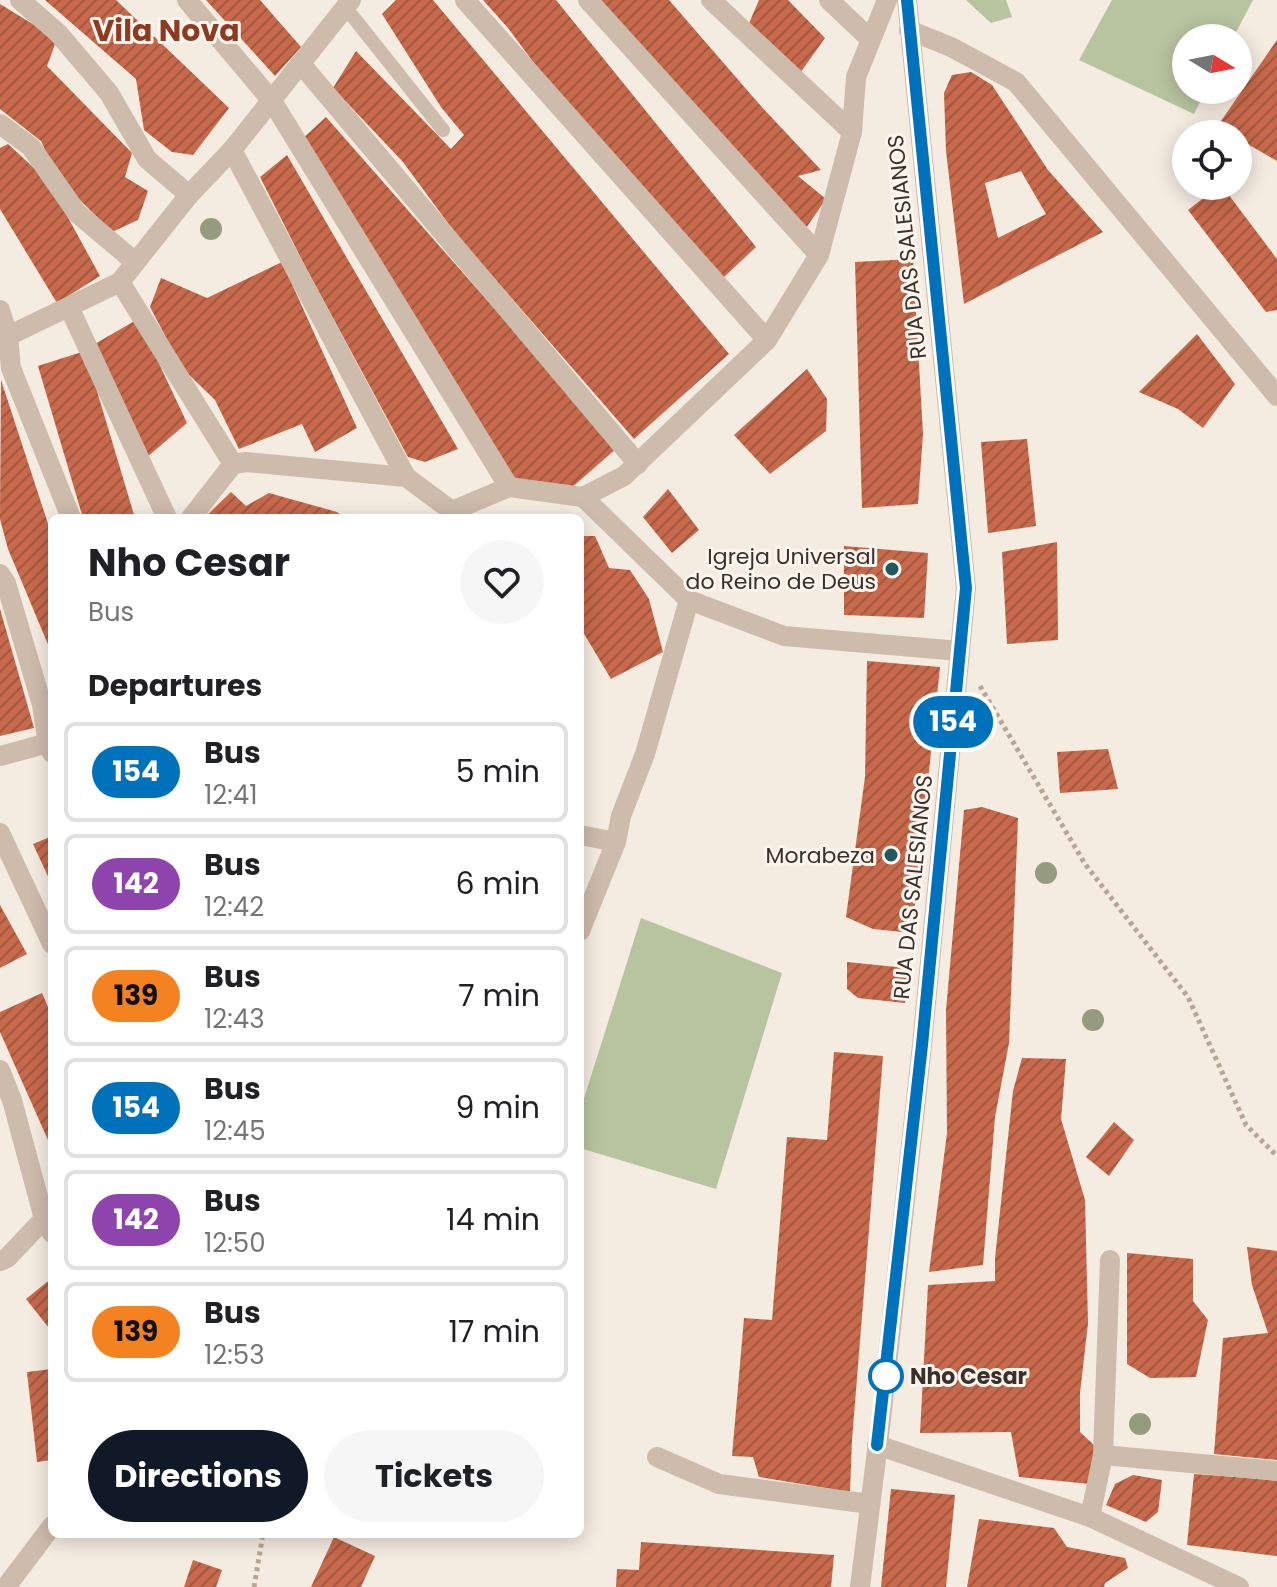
<!DOCTYPE html>
<html lang="en">
<head>
<meta charset="utf-8">
<style>
  body { margin:0; font-family:Poppins,sans-serif; background:#f6f6f6; color:#202124; height:100vh; display:flex; flex-direction:column; font-size:30px; white-space:nowrap }
  * { box-sizing:border-box; margin:0 }
  p { font-size:26px; color:#757577 }
  .icon { flex:none; width:44px; height:44px; fill:none; stroke:currentColor; stroke-width:2; stroke-linecap:round; stroke-linejoin:round }
  .map { position:relative; flex:1; overflow:hidden }
  .side { position:absolute; left:48px; top:514px; width:536px; height:1024px; display:flex; flex-direction:column; background:#fff; border-radius:12px; box-shadow:0 4px 20px #0003 }
  .side>* { flex:none }
  .badge { padding:0 16px; border-radius:26px; font-size:28px; line-height:52px }
  .needle { width:52px; rotate:100deg }
  .buttons { position:absolute; left:1172px; top:24px; display:grid; gap:16px }
  .buttons a { display:grid; place-items:center; width:80px; height:80px; border-radius:50%; background:#fff; box-shadow:0 4px 20px #0003; font-size:40px }
  .map>.badge { position:absolute; translate:-50% -50%; box-shadow:0 0 0 4px #fff }
  h2 { padding:0 40px; font-size:30px; line-height:72px }
  .round { display:grid; place-items:center; flex:none; width:84px; height:84px; border-radius:42px; background:#f6f6f6 }
  .overview { display:flex; align-items:center; justify-content:space-between; height:136px; padding:0 40px }
  h1 { font-size:38px; font-weight:700; line-height:60px }
  .action { display:flex; gap:16px; margin-top:auto; padding:16px 40px }
  .action a { flex:1; height:92px; border-radius:48px; background:#111827; color:#fff; font-size:32px; font-weight:700; line-height:92px; text-align:center }
  .action a+a { background:#f6f6f6; color:#202124 }
  ul { padding:0; list-style:none }
  li { display:flex; align-items:center; gap:24px; height:100px; margin:0 16px 12px; padding:0 24px; border:4px solid #e0e0e0; border-radius:12px }
  li div { flex:1 }
  li b { display:block; font-size:30px }
  li em { font-style:normal }
  li .badge { min-width:88px; font-weight:700; text-align:center }
  .map>svg:first-child { display:block }
  .park { fill:url(#park-tufts) }
  .pitch { fill:#b8c4a0 }
  .building { fill:url(#building-hatch); fill-rule:evenodd }
  .lines { fill:none; stroke-linecap:round; stroke-linejoin:round }
  .path { stroke:#b9a596; stroke-width:5; stroke-dasharray:4 4; stroke-linecap:butt }
  .lane { stroke:#cdbbac; stroke-width:14 }
  .street { stroke:#cdbbac; stroke-width:20 }
  .tree { fill:#969b7f }
  .line-casing { stroke:#fff; stroke-width:18 }
  .line { stroke:#0072bc; stroke-width:12 }
  .poi-dot { fill:#1f5a5e; stroke:#fbf5ee; stroke-width:3 }
  .stop-dot { fill:#fff; stroke:#0072bc; stroke-width:4 }
  .labels { text-anchor:middle; dominant-baseline:central; stroke-width:6; stroke-linejoin:round; paint-order:stroke }
  .street-label { font-size:22px; fill:#3b302b; stroke:#fbf5ee }
  .poi-label { font-size:22px; fill:#3b302b; stroke:#fbf5ee; text-anchor:end }
  .stop-label { font-size:22px; font-weight:bold; fill:#3b302b; stroke:#fbf5ee; text-anchor:start }
  .district-label { font-size:30px; font-weight:bold; fill:#8c3b22; stroke:#fbf5ee }
</style>
</head>
<body>
<div class="map">
<svg width="1277" height="1587" viewBox="0 0 1277 1587">
  <defs>
    <pattern id="park-tufts" width="24" height="20" patternUnits="userSpaceOnUse" patternTransform="scale(2)"><rect width="24" height="20" fill="#b8c4a0"/><path d="M3 7l-1-3M5 7V3M7 7l1-3M15 17l-1-3M17 17v-4M19 17l1-3" fill="none" stroke="#97a083"/></pattern>
    <pattern id="building-hatch" width="6" height="6" patternUnits="userSpaceOnUse" patternTransform="scale(2)"><rect width="6" height="6" fill="#c8694b"/><path d="M-1 1l2-2M0 6l6-6M5 7l2-2" fill="none" stroke="#a4573f"/></pattern>
  </defs>
  <rect width="100%" height="100%" fill="#f4ebe1"/>
  <!-- park -->
  <polygon class="park" points="966,0 1006,0 1012,17 991,23"/>
  <!-- pitch -->
  <g class="pitch">
    <polygon points="1112,0 1253,0 1233,38 1186,38 1186,90 1206,90 1194,114 1079,60"/>
    <polygon points="641,918 782,973 716,1189 580,1148 580,1111"/>
  </g>
  <!-- building -->
  <g class="building">
    <polygon points="45,0 116,0 229,108 193,155 172,152 144,130 136,79"/>
    <polygon points="206,0 260,0 301,47 275,76"/>
    <polygon points="396,0 433,0 729,354 634,439 456,234 403,162 333,88 356,51 451,149 464,135 441,107 382,14"/>
    <polygon points="483,0 556,0 756,247 722,279 551,86 508,28"/>
    <polygon points="600,0 669,0 760,105 821,170 798,176 826,199 806,228"/>
    <polygon points="759,0 788,0 825,38 798,76 747,28"/>
    <polygon points="0,4 57,39 47,66 132,153 125,177 148,191 138,220 112,232 58,178 41,141 0,109"/>
    <polygon points="1277,40 1277,161 1244,142 1238,150 1238,134 1212,134"/>
    <path d="M971,72L992,85L1048,170L1103,232L964,304L946,151L944,93L952,75ZM1021,171L1046,214L998,238L985,183Z"/>
    <polygon points="326,117 617,448 569,490 508,481 301,140"/>
    <polygon points="8,144 48,181 100,276 57,303 0,209 0,148"/>
    <polygon points="287,155 458,449 425,462 408,457 305,266 260,177"/>
    <polygon points="1219,186 1222,186 1277,259 1277,310 1266,312 1188,210"/>
    <polygon points="913,259 923,434 918,504 862,508 855,262"/>
    <polygon points="282,262 357,428 315,452 302,424 239,449 215,400 182,368 150,307 161,278 207,298"/>
    <polygon points="138,319 187,423 146,458 93,345"/>
    <polygon points="1197,334 1235,384 1203,428 1178,409 1139,392"/>
    <polygon points="85,351 135,518 83,518 38,366"/>
    <polygon points="807,369 827,399 826,431 770,474 734,435"/>
    <polygon points="1,380 52,536 52,654 8,549 0,519"/>
    <polygon points="1027,439 1036,526 988,533 981,442"/>
    <polygon points="668,489 699,530 672,553 643,517"/>
    <polygon points="231,492 246,506 269,493 337,512 344,518 204,518"/>
    <polygon points="580,536 595,536 609,568 630,570 649,599 663,652 611,679 580,627"/>
    <polygon points="1057,542 1058,640 1007,644 1002,552"/>
    <polygon points="844,546 928,553 924,618 844,615"/>
    <polygon points="0,609 34,728 0,736"/>
    <polygon points="867,661 940,667 912,933 873,929 846,917 865,777"/>
    <polygon points="1108,749 1118,789 1060,793 1057,752"/>
    <polygon points="982,807 1018,818 1009,1043 995,1117 983,1265 929,1272 947,1133 946,1010 964,810"/>
    <polygon points="52,836 52,885 33,844"/>
    <polygon points="0,905 27,954 0,968"/>
    <polygon points="847,962 906,968 908,983 905,1003 858,998 847,989"/>
    <polygon points="42,993 52,1016 52,1149 0,1032 0,1012"/>
    <polygon points="834,1052 883,1056 852,1440 850,1492 759,1477 753,1457 732,1456 744,1318 772,1320 787,1137 827,1140"/>
    <polygon points="1022,1058 1066,1059 1061,1119 1085,1200 1088,1323 1080,1393 1080,1432 1095,1446 1090,1484 1019,1477 1011,1432 920,1433 928,1285 995,1281 995,1258 1013,1091"/>
    <polygon points="1114,1122 1134,1140 1109,1176 1086,1157"/>
    <polygon points="1247,1247 1277,1251 1277,1460 1214,1454 1223,1338 1268,1333 1252,1285"/>
    <polygon points="1127,1253 1193,1259 1193,1301 1208,1320 1196,1377 1150,1378 1127,1364"/>
    <polygon points="52,1278 52,1325 49,1328 26,1299"/>
    <polygon points="52,1369 52,1460 37,1462 27,1372"/>
    <polygon points="1194,1474 1277,1480 1277,1556 1187,1545"/>
    <polygon points="1133,1475 1162,1480 1158,1512 1146,1522 1106,1505 1115,1484"/>
    <polygon points="891,1489 955,1495 946,1587 881,1587"/>
    <polygon points="979,1519 1054,1528 1067,1547 1125,1558 1128,1568 1105,1583 1104,1587 967,1587"/>
    <polygon points="334,1537 375,1556 361,1587 311,1587"/>
    <polygon points="641,1542 834,1555 831,1587 616,1587 617,1569 639,1570"/>
    <polygon points="193,1560 222,1570 216,1587 184,1587"/>
  </g>
  <g class="lines">
    <!-- path -->
    <g class="path">
      <polyline points="980,686 1085,864 1188,997 1246,1125 1277,1156"/>
      <polyline points="254,1587 263,1534"/>
    </g>
    <!-- lane -->
    <polyline class="lane" points="346,8 443,130"/>
    <!-- street -->
    <g class="street">
      <polyline points="20,0 58,33 109,93 147,159 189,195"/>
      <polyline points="187,0 272,101 509,487"/>
      <polyline points="465,0 767,340"/>
      <polyline points="588,0 819,255"/>
      <polyline points="711,0 852,132"/>
      <polyline points="829,0 870,39"/>
      <polyline points="909,30 951,47 1016,82 1277,396"/>
      <polyline points="301,64 638,464"/>
      <polyline points="0,124 31,147 77,213 135,262"/>
      <polyline points="232,150 406,477"/>
      <polyline points="120,282 233,464"/>
      <polyline points="69,307 167,518"/>
      <polyline points="0,310 8,336 0,339"/>
      <polyline points="583,497 689,600 784,636 960,651"/>
      <polyline points="71,518 11,368 8,336 120,282 189,195 232,150 351,0"/>
      <polyline points="191,518 233,464 246,462 406,477 452,511 509,487 583,497 624,476 767,340 819,255 852,132 856,77 887,0"/>
      <polyline points="0,574 6,583 42,705 48,744 52,753"/>
      <polyline points="0,756 52,742"/>
      <polyline points="0,833 52,944"/>
      <polyline points="580,835 616,842"/>
      <polyline points="580,931 616,842 621,816 645,754 689,600"/>
      <polyline points="0,1070 12,1100 44,1219 52,1233"/>
      <polyline points="0,1261 7,1258 44,1219 52,1214"/>
      <polyline points="877,1445 1090,1517 1239,1587"/>
      <polyline points="1103,1455 1277,1471"/>
      <polyline points="657,1457 719,1484 870,1504"/>
      <polyline points="1090,1517 1103,1455 1110,1260"/>
      <polyline points="6,1587 52,1526"/>
      <polyline points="860,1587 881,1419 922,1045 966,588 907,0"/>
    </g>
  </g>
  <!-- trees -->
  <g class="tree">
    <circle cx="211" cy="229" r="11"/>
    <circle cx="1046" cy="873" r="11"/>
    <circle cx="1093" cy="1020" r="11"/>
    <circle cx="1140" cy="1424" r="11"/>
  </g>
  <g class="lines">
    <!-- line casing -->
    <g class="line-casing">
      <polyline id="line" points="877,1445 922,1045 966,588 907,0"/>
    </g>
    <!-- line -->
    <use href="#line" class="line"/>
  </g>
  <!-- markers -->
  <g class="poi-dot">
    <circle cx="892" cy="569" r="8"/>
    <circle cx="891" cy="855" r="8"/>
  </g>
  <circle class="stop-dot" cx="886" cy="1376" r="16"/>
  <g class="labels">
    <!-- street labels -->
    <g class="street-label">
      <text transform="translate(907 247) rotate(-96)">RUA DAS SALESIANOS</text>
      <text transform="translate(913 887) rotate(-84)">RUA DAS SALESIANOS</text>
    </g>
    <!-- poi labels -->
    <g class="poi-label">
      <text x="876" y="556">Igreja Universal<tspan x="876" dy="25">do Reino de Deus</tspan></text>
      <text x="875" y="855">Morabeza</text>
    </g>
    <!-- stop labels -->
    <g class="stop-label">
      <text x="910" y="1376">Nho Cesar</text>
    </g>
    <!-- district labels -->
    <g class="district-label">
      <text x="166" y="30">Vila Nova</text>
    </g>
  </g>
</svg>
<div class="buttons">
<a><svg class="needle" viewBox="-14 -14 28 28"><path d="M0-13l5 13h-10z" fill="#e53935"/><path d="M0 13l5-13h-10z" fill="#757577"/></svg></a>
<a><svg class="icon" aria-label="locate" viewBox="0 0 24 24"><circle cx="12" cy="12" r="6"/><path d="M12 2v4M12 18v4M2 12h4M18 12h4"/></svg></a>
</div>
<b class="badge" style="left:953px;top:722px;background:#0072bc;color:#fff">154</b>
<section class="side">
<div class="overview"><div><h1>Nho Cesar</h1><p>Bus</p></div><a class="round"><svg class="icon" aria-label="heart" viewBox="0 0 24 24"><path d="M12 20l-8-8c-3-5 5-10 8-4 3-6 11-1 8 4z"/></svg></a></div>
<h2>Departures</h2>
<ul>
<li><span class="badge" style="background:#0072bc;color:#fff">154</span><div><b>Bus</b><p>12:41</p></div><em>5 min</em></li>
<li><span class="badge" style="background:#8e44ad;color:#fff">142</span><div><b>Bus</b><p>12:42</p></div><em>6 min</em></li>
<li><span class="badge" style="background:#f58220;color:#111">139</span><div><b>Bus</b><p>12:43</p></div><em>7 min</em></li>
<li><span class="badge" style="background:#0072bc;color:#fff">154</span><div><b>Bus</b><p>12:45</p></div><em>9 min</em></li>
<li><span class="badge" style="background:#8e44ad;color:#fff">142</span><div><b>Bus</b><p>12:50</p></div><em>14 min</em></li>
<li><span class="badge" style="background:#f58220;color:#111">139</span><div><b>Bus</b><p>12:53</p></div><em>17 min</em></li>
</ul>
<div class="action"><a>Directions</a><a>Tickets</a></div>
</section>
</div>
</body>
</html>
